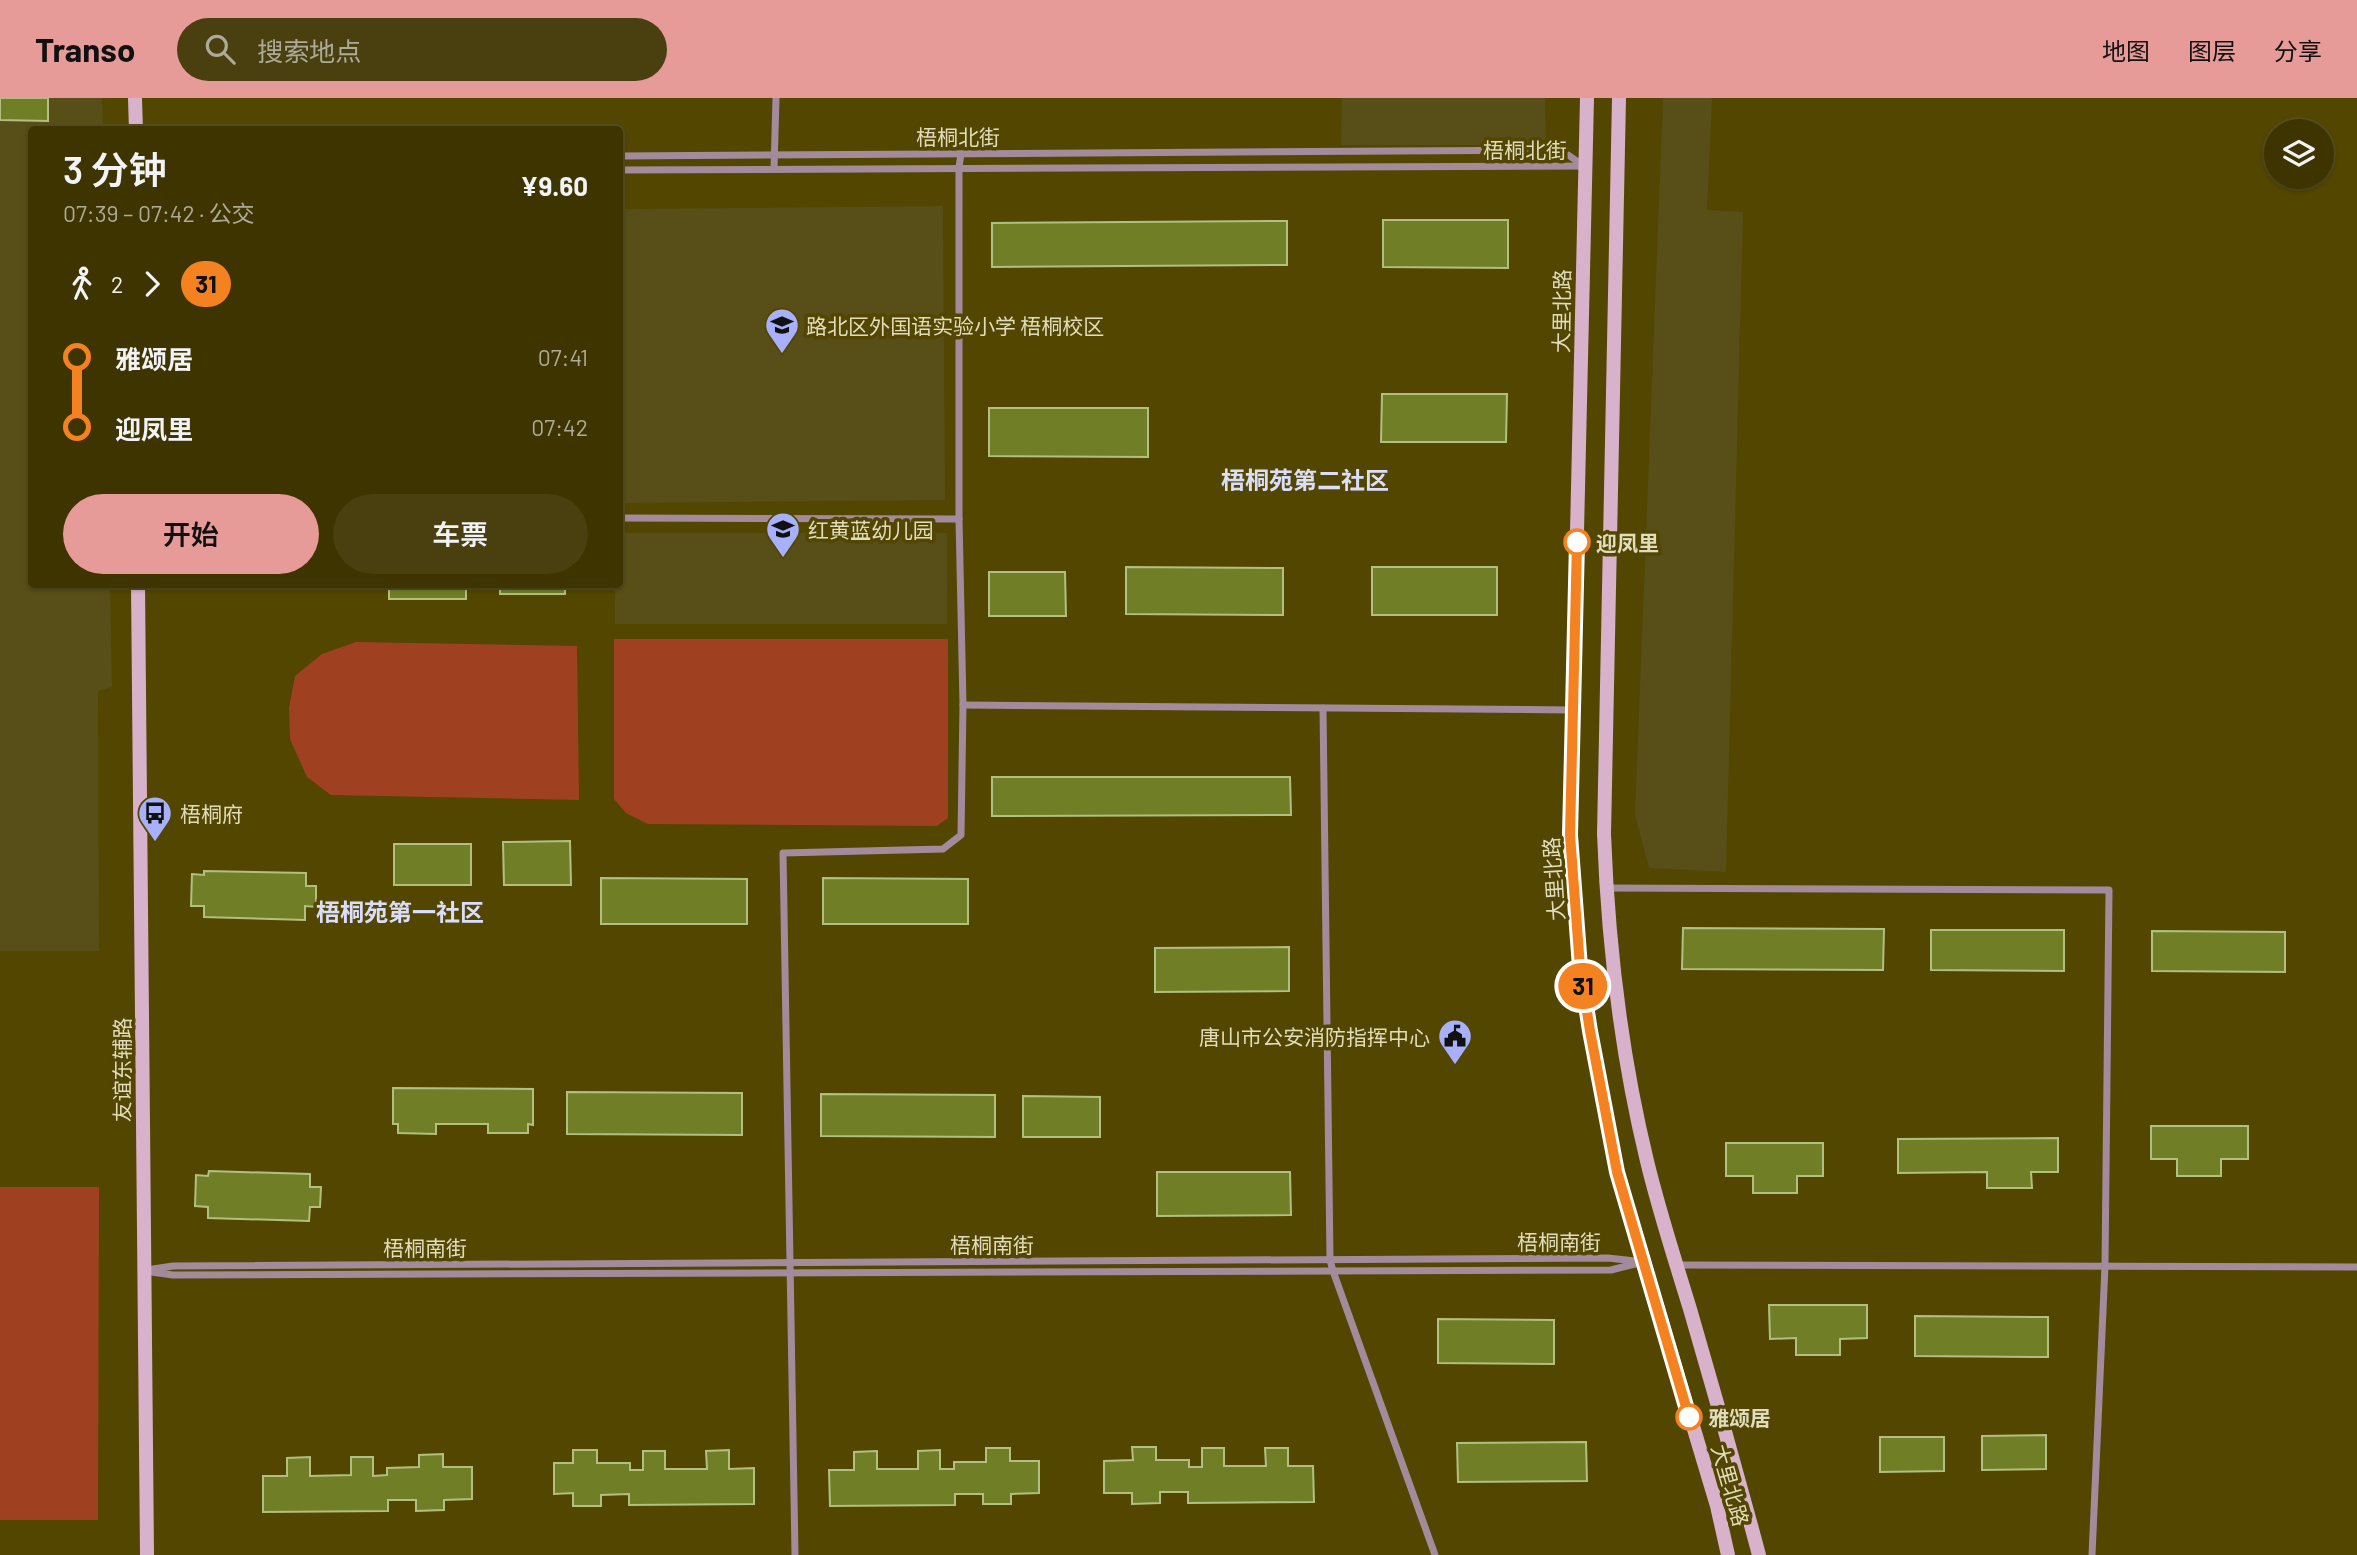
<!DOCTYPE html>
<html lang="zh">
<head>
<meta charset="utf-8">
<style>
  body { margin:0; font-family:Barlow,"Noto Sans SC",sans-serif; background:#493f0f; color:#f1f3f6; height:100vh; display:flex; flex-direction:column; font-size:26px; white-space:nowrap }
  * { box-sizing:border-box; margin:0 }
  p { font-size:23px; color:#adaa99 }
  .icon { flex:none; width:38px; height:38px; fill:none; stroke:currentColor; stroke-width:2; stroke-linecap:round; stroke-linejoin:round }
  .map { position:relative; flex:1; overflow:hidden }
  .details { position:absolute; left:28px; top:28px; width:595px; height:462px; display:flex; flex-direction:column; background:#3e3400; border-radius:7px; box-shadow:0 2px 5px #0004,0 0 0 2px #574f22 }
  .details>* { flex:none }
  .badge { padding:0 14px; border-radius:23px; font-size:24px; line-height:46px }
  .tools { position:absolute; left:2264px; top:21px; display:grid; gap:14px }
  .tools a { display:grid; place-items:center; width:70px; height:70px; border-radius:50%; background:#3e3400; box-shadow:0 2px 5px #0004,0 0 0 2px #574f22; font-size:35px }
  .map>.badge { position:absolute; translate:-50% -50%; box-shadow:0 0 0 4px #fff }
  .legs { display:flex; align-items:center; gap:10px; height:77px; padding:0 35px; font-size:23px }
  .legs p { margin-inline-start:auto }
  .overview { display:flex; align-items:center; justify-content:space-between; height:119px; padding:0 35px }
  h1 { font-size:38px; font-weight:600; line-height:52px }
  .cta { display:flex; gap:14px; margin-top:auto; padding:14px 35px }
  .cta a { flex:1; height:80px; border-radius:42px; background:#e69b98; color:#111; font-size:28px; font-weight:600; line-height:80px; text-align:center }
  .cta a+a { background:#493f0f; color:#f1f3f6 }
  ul { padding:0 35px; list-style:none }
  li { display:flex; align-items:center; gap:24px; height:70px; font-size:26px }
  li i { display:grid; place-items:center; width:10px; height:100%; margin:0 9px; background:currentColor }
  li i::after { content:''; width:18px; height:18px; margin:-9px; border:5px solid; border-radius:50%; background:#3e3400 }
  li p { margin-inline-start:auto }
  li:first-child i { background:linear-gradient(#0000 50%,currentColor 0) }
  li:last-child i { background:linear-gradient(currentColor 50%,#0000 0) }
  header { display:flex; align-items:center; gap:42px; box-sizing:border-box; height:98px; padding:0 35px; background:#e69b98; color:#111 }
  header strong { font-size:33px }
  nav { display:flex; gap:38px; margin-inline-start:auto; font-size:24px }
  .search { width:490px; height:63px; background:#493f0f; display:flex; align-items:center; gap:18px; box-sizing:border-box; padding:0 24px; border-radius:38px; color:#adaa99; font-size:26px }
  .map>svg:first-child { display:block }
  .built { fill:#584e17 }
  .green { fill:#9f4121 }
  .building { fill:#707f25; stroke:#b2bf83; stroke-width:2 }
  .lines { fill:none; stroke-linecap:round; stroke-linejoin:round }
  .street { stroke:#a48b9c; stroke-width:7 }
  .secondary { stroke:#d8b1cb; stroke-width:14 }
  .line-1-casing { stroke:#fff; stroke-width:16 }
  .line-1 { stroke:#f58220; stroke-width:10 }
  .stop-1-dot { fill:#fff; stroke:#f58220; stroke-width:3.5 }
  .labels { text-anchor:middle; dominant-baseline:central; stroke-width:7; stroke-linejoin:round; paint-order:stroke }
  .street-label { font-size:21px; fill:#e1dcbd; stroke:#524600 }
  .poi-label { font-size:21px; fill:#e1dcbd; stroke:#524600; text-anchor:start }
  .stop-label { font-size:21px; font-weight:bold; fill:#e1dcbd; stroke:#524600; text-anchor:start }
  .quarter-label { font-size:24px; font-weight:bold; fill:#dadefb; stroke:#524600 }
</style>
</head>
<body>
<header>
<strong>Transo</strong>
<div class="search"><svg class="icon" aria-label="search" viewBox="0 0 24 24"><circle cx="10" cy="10" r="6"/><path d="M15 15l6 6"/></svg>搜索地点</div>
<nav><a>地图</a><a>图层</a><a>分享</a></nav>
</header>
<div class="map">
<svg width="2357" height="1457" viewBox="0 0 2357 1457">
  <rect width="100%" height="100%" fill="#524600"/>
  <!-- built -->
  <g class="built">
    <polygon points="0,0 102,0 103,31 32,32 32,486 110,487 112,589 98,593 99,853 0,853"/>
    <polygon points="1342,0 1545,0 1546,47 1341,47"/>
    <polygon points="1663,0 1712,0 1707,112 1743,114 1726,774 1649,770 1635,717"/>
    <polygon points="943,108 945,402 620,405 620,111"/>
    <polygon points="620,435 947,435 947,526 615,526 615,487 620,486"/>
  </g>
  <!-- green -->
  <g class="green">
    <polygon points="614,541 948,541 948,720 937,728 648,726 626,715 614,701"/>
    <polygon points="356,544 577,548 579,702 331,697 307,679 290,641 289,610 295,578 322,556"/>
    <polygon points="0,1089 99,1089 98,1422 0,1422"/>
  </g>
  <!-- building -->
  <g class="building">
    <polygon points="0,0 48,0 48,23 0,22"/>
    <polygon points="1383,122 1508,122 1508,170 1383,169"/>
    <polygon points="1287,123 1287,167 992,169 992,125"/>
    <polygon points="1382,296 1507,296 1506,344 1381,344"/>
    <polygon points="989,310 1148,310 1148,359 989,358"/>
    <polygon points="1126,469 1283,470 1283,517 1126,516"/>
    <rect x="1372" y="469" width="125" height="48"/>
    <polygon points="989,474 1065,474 1066,518 989,518"/>
    <rect x="389" y="486" width="77" height="15"/>
    <rect x="500" y="486" width="65" height="10"/>
    <polygon points="992,679 1290,679 1291,717 992,718"/>
    <polygon points="570,743 571,787 504,787 503,744"/>
    <rect x="394" y="746" width="77" height="41"/>
    <polygon points="204,773 306,775 306,788 316,788 316,809 305,808 305,822 204,819 204,808 191,808 192,776 204,777"/>
    <polygon points="601,780 747,781 747,826 601,826"/>
    <polygon points="823,780 968,781 968,826 823,826"/>
    <polygon points="1683,830 1884,831 1883,872 1682,871"/>
    <polygon points="1931,832 2064,832 2064,873 1931,872"/>
    <polygon points="2152,833 2285,834 2285,874 2152,873"/>
    <polygon points="1289,849 1289,893 1155,894 1155,850"/>
    <polygon points="393,990 533,991 533,1027 528,1026 528,1035 488,1035 488,1026 436,1026 436,1036 398,1035 398,1026 393,1026"/>
    <polygon points="567,994 742,995 742,1037 567,1036"/>
    <polygon points="821,996 995,997 995,1039 821,1038"/>
    <polygon points="1023,998 1100,999 1100,1039 1023,1039"/>
    <polygon points="2151,1028 2248,1028 2248,1061 2221,1061 2221,1078 2177,1078 2177,1061 2151,1061"/>
    <polygon points="2058,1040 2058,1074 2031,1074 2032,1090 1987,1090 1987,1074 1898,1075 1898,1041"/>
    <polygon points="1726,1045 1823,1045 1823,1078 1797,1078 1797,1095 1753,1095 1753,1078 1726,1078"/>
    <polygon points="209,1073 310,1076 310,1089 321,1089 320,1109 310,1109 309,1123 208,1120 208,1109 195,1108 196,1077 208,1078"/>
    <polygon points="1157,1074 1290,1074 1291,1117 1157,1118"/>
    <polygon points="1769,1207 1867,1207 1867,1240 1840,1241 1840,1257 1796,1257 1796,1240 1770,1241"/>
    <polygon points="1915,1218 2048,1219 2048,1259 1915,1258"/>
    <polygon points="1438,1221 1554,1222 1554,1266 1438,1265"/>
    <polygon points="2046,1337 2046,1371 1982,1372 1982,1338"/>
    <polygon points="1880,1339 1944,1339 1944,1373 1880,1374"/>
    <polygon points="1586,1344 1587,1383 1458,1384 1457,1345"/>
    <polygon points="1132,1349 1156,1349 1156,1362 1189,1362 1189,1369 1202,1369 1202,1350 1224,1350 1224,1368 1266,1368 1265,1350 1288,1350 1288,1368 1313,1368 1314,1404 1188,1405 1188,1394 1160,1394 1160,1405 1132,1406 1132,1395 1104,1395 1104,1363 1133,1362"/>
    <polygon points="986,1350 1010,1350 1010,1363 1039,1363 1039,1395 1011,1396 1011,1406 983,1406 983,1396 955,1396 955,1407 830,1408 829,1372 854,1372 854,1354 877,1353 877,1371 918,1371 918,1353 940,1352 940,1371 954,1371 954,1364 986,1364"/>
    <polygon points="573,1352 597,1352 597,1365 630,1365 630,1372 643,1372 643,1353 665,1353 665,1371 707,1371 706,1353 729,1352 729,1371 754,1370 754,1406 629,1407 629,1396 601,1397 601,1408 573,1408 573,1395 554,1396 554,1365 573,1365"/>
    <polygon points="443,1356 443,1369 472,1369 472,1401 444,1402 444,1412 416,1413 416,1402 388,1402 388,1413 263,1414 263,1378 287,1378 287,1360 310,1359 310,1378 351,1377 351,1359 373,1359 373,1378 387,1377 387,1370 419,1369 419,1357"/>
  </g>
  <g class="lines">
    <!-- street -->
    <g class="street">
      <polyline points="620,58 1561,52 1584,68"/>
      <polyline points="774,71 776,0"/>
      <polyline points="620,72 1585,68"/>
      <polyline points="620,420 959,421"/>
      <polyline points="963,607 1573,612"/>
      <polyline points="1323,610 1330,1162 1333,1173 1435,1457"/>
      <polyline points="1606,790 2109,792 2105,1168 2092,1457"/>
      <polyline points="1677,1167 2357,1169"/>
      <polyline points="153,1171 173,1168 1608,1160 1635,1163"/>
      <polyline points="144,1173 173,1177 1611,1172 1643,1164"/>
      <polyline points="795,1457 783,755 943,751 961,737 963,607 959,421 959,69 961,56"/>
    </g>
    <!-- secondary -->
    <g class="secondary">
      <polyline points="135,0 136,32"/>
      <polyline points="1587,0 1570,737 1580,869 1590,933 1617,1074 1717,1408 1728,1457"/>
      <path d="M1619,0L1604,736C1608,845 1621,956 1647,1063C1659,1113 1675,1162 1690,1211C1714,1293 1737,1375 1759,1457"/>
      <polyline points="138,486 147,1457"/>
    </g>
  </g>
  <g class="lines">
    <!-- line-1 casing -->
    <g class="line-1-casing">
      <polyline id="line-1" points="1577,444 1570,737 1580,869 1590,933 1617,1074 1689,1319"/>
    </g>
    <!-- line-1 -->
    <use href="#line-1" class="line-1"/>
  </g>
  <!-- icons -->
  <defs>
    <g id="school-pin" transform="scale(1.75)"><path d="M0 17L-7.5 6A9.5 9.5 0 1 1 7.5 6Z" fill="#a8b0fc" stroke="#524600"/><path d="M0-5L7-2L0 1L-7-2ZM-4 1L0 2.5L4 1V4Q0 6-4 4Z" fill="#111"/></g>
    <g id="bus-pin" transform="scale(1.75)"><path d="M0 17L-7.5 6A9.5 9.5 0 1 1 7.5 6Z" fill="#a8b0fc" stroke="#524600"/><path d="M-5-6H5V4H4V6H2V4H-2V6H-4V4H-5ZM-3.5-4V0h7V-4ZM-3.5 1.2v1.5H-2V1.2ZM2 1.2v1.5H3.5V1.2Z" fill="#111"/></g>
    <g id="civic-pin" transform="scale(1.75)"><path d="M0 17L-7.5 6A9.5 9.5 0 1 1 7.5 6Z" fill="#a8b0fc" stroke="#524600"/><path d="M-.6-6.5H3V-4.5H.6V-3L4-1V1h2V6H-6V1h2V-1L-.6-3ZM-1.2 2.5V6h2.4V2.5Z" fill="#111"/></g>
  </defs>
  <g fill-rule="evenodd">
    <use href="#school-pin" x="782" y="227"/>
    <use href="#school-pin" x="783" y="431"/>
    <use href="#bus-pin" x="155" y="715"/>
    <use href="#civic-pin" x="1455" y="938"/>
  </g>
  <!-- markers -->
  <g class="stop-1-dot">
    <circle cx="1577" cy="444" r="12"/>
    <circle cx="1689" cy="1319" r="12"/>
  </g>
  <g class="labels">
    <!-- street labels -->
    <g class="street-label">
      <text x="958" y="38">梧桐北街</text>
      <text x="1525" y="51">梧桐北街</text>
      <text transform="translate(1561 213) rotate(-89)">大里北路</text>
      <text transform="translate(1553 781) rotate(-94)">大里北路</text>
      <text transform="translate(121 972) rotate(-90)">友谊东辅路</text>
      <text x="1559" y="1143">梧桐南街</text>
      <text x="992" y="1146">梧桐南街</text>
      <text x="425" y="1149">梧桐南街</text>
      <text transform="translate(1731 1387) rotate(74)">大里北路</text>
    </g>
    <!-- poi labels -->
    <g class="poi-label">
      <text x="806" y="227">路北区外国语实验小学 梧桐校区</text>
      <text x="808" y="431">红黄蓝幼儿园</text>
      <text x="180" y="715">梧桐府</text>
      <text x="1430" y="938" text-anchor="end">唐山市公安消防指挥中心</text>
    </g>
    <!-- stop labels -->
    <g class="stop-label">
      <text x="1596" y="444">迎凤里</text>
      <text x="1708" y="1319">雅颂居</text>
    </g>
    <!-- quarter labels -->
    <g class="quarter-label">
      <text x="1305" y="381">梧桐苑第二社区</text>
      <text x="400" y="813">梧桐苑第一社区</text>
    </g>
  </g>
</svg>
<div class="tools">
<a><svg class="icon" aria-label="layers" viewBox="0 0 24 24"><path d="M12 4l9 5-9 5-9-5zM3 14l9 5 9-5"/></svg></a>
</div>
<b class="badge" style="left:1583px;top:888px;background:#f58220;color:#111">31</b>
<section class="details">
<div class="overview"><div><h1>3 分钟</h1><p>07:39 – 07:42 · 公交</p></div><b>¥9.60</b></div>
<div class="legs"><svg class="icon" aria-label="walk" viewBox="0 0 24 24"><circle cx="13" cy="4" r="2"/><path d="M13 8l-2 6 4 7M11 14l-3 7M7 12l3-4h3l4 4"/></svg>2<svg class="icon" aria-label="forward" viewBox="0 0 24 24"><path d="M9 5l7 7-7 7"/></svg><b class="badge" style="background:#f58220;color:#111">31</b></div>
<ul>
<li><i style="color:#f58220"></i><b>雅颂居</b><p>07:41</p></li>
<li><i style="color:#f58220"></i><b>迎凤里</b><p>07:42</p></li>
</ul>
<div class="cta"><a>开始</a><a>车票</a></div>
</section>
</div>
</body>
</html>
